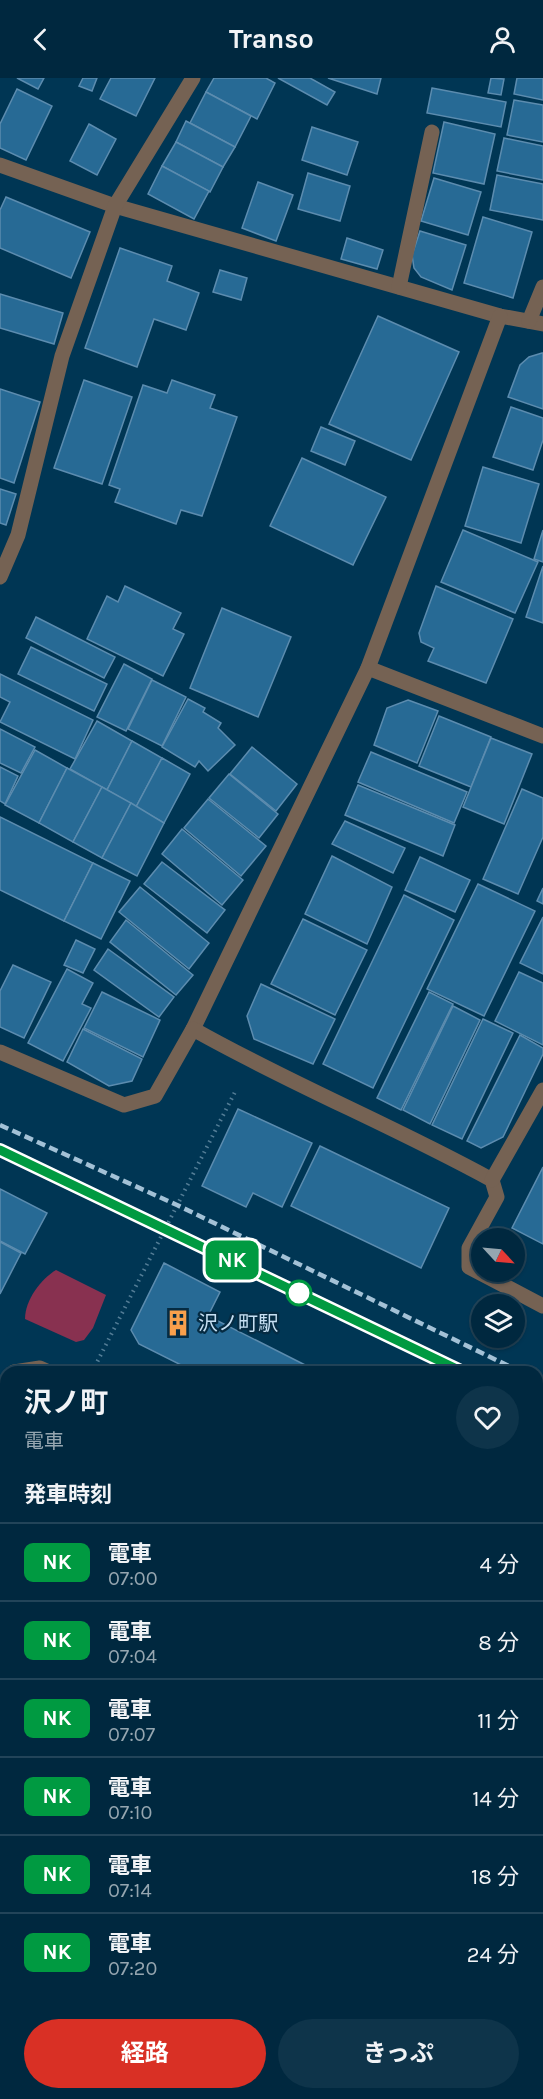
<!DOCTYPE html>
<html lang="ja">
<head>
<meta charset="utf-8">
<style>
  body { margin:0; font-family:Karla,"Noto Sans JP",sans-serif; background:#0e344a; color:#f1f3f6; height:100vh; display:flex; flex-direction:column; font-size:22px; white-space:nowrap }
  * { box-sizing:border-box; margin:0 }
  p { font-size:20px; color:#95a6b0 }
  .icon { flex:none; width:33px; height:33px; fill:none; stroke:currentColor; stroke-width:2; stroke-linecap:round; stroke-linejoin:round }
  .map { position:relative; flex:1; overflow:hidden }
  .sheet { position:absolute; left:0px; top:1288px; width:543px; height:734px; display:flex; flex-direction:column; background:#00283f; border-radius:18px 18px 0 0; box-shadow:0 2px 4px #0004,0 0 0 2px #224459 }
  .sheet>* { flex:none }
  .badge { padding:0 12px; border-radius:9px; font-size:21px; line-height:39px }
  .needle { width:39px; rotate:116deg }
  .fabs { position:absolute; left:471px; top:1150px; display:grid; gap:12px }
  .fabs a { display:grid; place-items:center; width:54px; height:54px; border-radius:50%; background:#00283f; box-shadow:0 2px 4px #0004,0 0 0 2px #224459; font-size:30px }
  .map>.badge { position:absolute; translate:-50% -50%; box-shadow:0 0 0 3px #fff }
  h2 { padding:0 24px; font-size:22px; line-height:54px }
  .round { display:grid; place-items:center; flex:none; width:63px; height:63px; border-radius:32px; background:#0e344a }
  .overview { display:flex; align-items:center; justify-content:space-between; height:102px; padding:0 24px }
  h1 { font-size:28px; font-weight:700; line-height:45px }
  .primary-button { display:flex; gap:12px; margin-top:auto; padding:12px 24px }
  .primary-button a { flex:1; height:69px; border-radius:36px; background:#d93025; color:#fff; font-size:24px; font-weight:700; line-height:69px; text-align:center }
  .primary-button a+a { background:#0e344a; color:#f1f3f6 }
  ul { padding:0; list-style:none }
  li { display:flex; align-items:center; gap:18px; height:78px; padding:0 24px; border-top:2px solid #224459 }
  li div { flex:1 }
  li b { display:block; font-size:22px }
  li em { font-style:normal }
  li .badge { min-width:66px; font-weight:700; text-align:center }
  header { display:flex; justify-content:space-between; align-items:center; height:78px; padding:0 24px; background:#00283f; font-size:27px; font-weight:700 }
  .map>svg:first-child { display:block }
  .green { fill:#883150 }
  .building { fill:#276a95; stroke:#5c8caf; stroke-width:1.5 }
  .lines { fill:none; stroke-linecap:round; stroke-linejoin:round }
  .path { stroke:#537d96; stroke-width:4; stroke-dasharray:1.5 4.5; stroke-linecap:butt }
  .minor { stroke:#756253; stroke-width:15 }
  .rail { stroke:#a3c1d6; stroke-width:4.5; stroke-dasharray:9 4.5; stroke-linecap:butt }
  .line-casing { stroke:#fff; stroke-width:14 }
  .line { stroke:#009a41; stroke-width:9 }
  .stop-dot { fill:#fff; stroke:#009a41; stroke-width:3 }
  .labels { text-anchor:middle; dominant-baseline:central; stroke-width:4.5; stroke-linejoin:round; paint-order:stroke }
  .poi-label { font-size:20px; fill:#c6dff2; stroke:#052b42; text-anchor:start }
</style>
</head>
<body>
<header><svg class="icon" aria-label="back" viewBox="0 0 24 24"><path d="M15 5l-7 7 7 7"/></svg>Transo<svg class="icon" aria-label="person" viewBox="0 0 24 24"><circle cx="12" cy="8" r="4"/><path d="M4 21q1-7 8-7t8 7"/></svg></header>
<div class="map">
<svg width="543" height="2021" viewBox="0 0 543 2021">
  <rect width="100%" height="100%" fill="#003654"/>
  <!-- green -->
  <path class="green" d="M56,1192L106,1217L93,1250L84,1262L76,1264L25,1241C25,1222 41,1201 56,1192Z"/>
  <!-- building -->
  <g class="building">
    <polygon points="17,0 44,0 38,11"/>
    <polygon points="83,0 97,0 92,13 79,8"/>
    <polygon points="111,0 155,0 136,38 100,21"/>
    <polygon points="214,0 266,0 275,5 257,41 206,14"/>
    <polygon points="278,0 310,0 335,14 327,27"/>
    <polygon points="328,0 381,0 377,16"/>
    <polygon points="491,0 504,1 501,17 488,15"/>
    <polygon points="517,0 543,0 543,22 514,16"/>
    <polygon points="432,10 506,24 501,49 427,35"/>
    <polygon points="17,11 52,28 26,82 0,70 0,46"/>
    <polygon points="206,14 251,38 235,69 190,45"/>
    <polygon points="514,22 543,27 543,64 507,57"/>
    <polygon points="186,43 235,69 223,89 176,64"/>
    <polygon points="444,44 495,56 484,106 433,95"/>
    <polygon points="89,46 116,61 97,97 70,83"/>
    <polygon points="312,49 358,64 347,97 302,82"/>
    <polygon points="504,60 543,68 543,102 497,93"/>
    <polygon points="176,64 223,89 210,114 162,88"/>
    <polygon points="162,88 209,113 194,141 148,116"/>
    <polygon points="308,95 350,108 340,143 298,131"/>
    <polygon points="497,97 543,106 543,142 490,132"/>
    <polygon points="434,100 481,114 468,157 421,143"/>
    <polygon points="258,104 293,117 276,163 242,150"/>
    <polygon points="6,119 90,154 71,200 0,170 0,132"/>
    <polygon points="483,139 532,154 513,220 464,205"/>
    <polygon points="420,153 466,167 452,212 421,199 414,190 412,177"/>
    <polygon points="347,160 383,172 377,191 341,181"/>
    <polygon points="120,170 172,188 167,203 199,215 186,252 154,241 137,289 85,270"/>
    <polygon points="220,192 247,200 241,222 213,214"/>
    <polygon points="0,216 63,235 54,266 0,250"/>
    <polygon points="378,238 459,274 411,382 329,346"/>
    <polygon points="542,275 543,275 543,331 508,319 520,287 529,279"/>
    <polygon points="84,302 132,319 102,406 54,390"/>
    <polygon points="172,302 215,317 210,330 237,339 202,438 181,432 176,446 115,424 120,411 109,407 143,307 167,315"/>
    <polygon points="0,311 40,324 14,405 0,400"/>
    <polygon points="511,329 543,340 543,362 533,392 493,379"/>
    <polygon points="321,349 355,363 345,387 311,373"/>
    <polygon points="302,380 386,419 353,487 270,448"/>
    <polygon points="483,389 539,406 521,465 465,448"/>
    <polygon points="0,411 16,416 6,447 0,445"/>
    <polygon points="463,452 538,484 515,535 441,504"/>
    <polygon points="543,452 543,484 534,481"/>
    <polygon points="543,488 543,545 526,539"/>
    <polygon points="125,508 181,535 173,551 184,556 163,598 87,561 107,518 118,524"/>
    <polygon points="436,508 513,541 486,605 428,583 434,570 421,564 419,555"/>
    <polygon points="222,530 291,559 258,639 190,610"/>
    <polygon points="36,539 115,579 104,600 26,560"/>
    <polygon points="31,569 107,606 94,633 18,596"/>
    <polygon points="124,586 152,601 126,653 97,639"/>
    <polygon points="0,596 93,642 75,681 0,644 10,624 0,619"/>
    <polygon points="152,602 186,619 162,668 128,651"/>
    <polygon points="188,621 205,630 203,634 221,645 218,650 235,667 208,693 199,683 195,689 162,669"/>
    <polygon points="408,622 438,633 417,685 374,667 387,630"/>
    <polygon points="439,638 491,659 471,709 419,688"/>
    <polygon points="97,643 132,663 107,712 70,691"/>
    <polygon points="0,651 35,669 21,695 0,685"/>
    <polygon points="491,660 532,676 504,746 463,729"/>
    <polygon points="132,663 162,680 136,729 107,712"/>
    <polygon points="252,669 297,706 276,733 230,696"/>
    <polygon points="35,672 67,690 39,745 5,727"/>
    <polygon points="371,674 467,714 454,745 358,704"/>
    <polygon points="162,680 190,696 164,745 136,729"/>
    <polygon points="0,689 18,698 5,726 0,723"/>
    <polygon points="67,690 102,709 73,764 39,745"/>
    <polygon points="229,696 278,736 259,760 209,720"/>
    <polygon points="358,707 455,747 443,778 345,737"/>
    <polygon points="102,709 131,725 102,780 73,764"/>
    <polygon points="522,711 543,720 543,759 518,816 483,801"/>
    <polygon points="208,721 266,768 241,798 184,750"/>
    <polygon points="131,725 164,745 137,798 102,780"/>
    <polygon points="0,739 93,785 64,843 0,812"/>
    <polygon points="345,743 405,770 393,795 332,766"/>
    <polygon points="182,751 243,802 222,827 162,776"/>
    <polygon points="332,778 392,809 367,866 305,836"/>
    <polygon points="420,779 470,802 455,834 405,812"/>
    <polygon points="162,784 225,832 207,855 144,806"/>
    <polygon points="93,785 130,803 101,861 64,843"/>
    <polygon points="478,806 535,833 484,938 427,911"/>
    <polygon points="140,809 209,865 189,891 119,834"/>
    <polygon points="543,810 543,826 537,823"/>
    <polygon points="404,817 454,842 373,1010 323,986"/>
    <polygon points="543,839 543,896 520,885"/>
    <polygon points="303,841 367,872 335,937 271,906"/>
    <polygon points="126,842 193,897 176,917 110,864"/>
    <polygon points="76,862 95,871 83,895 64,887"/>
    <polygon points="108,871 174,919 159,939 94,892"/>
    <polygon points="13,887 51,904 24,960 0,949 0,913"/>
    <polygon points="67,891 93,905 82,926 91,930 63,983 28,965"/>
    <polygon points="519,894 543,905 543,967 495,943"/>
    <polygon points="261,906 335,941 313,986 254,961 247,938"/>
    <polygon points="102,914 160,942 143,979 84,950"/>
    <polygon points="429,914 453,926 401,1032 377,1020"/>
    <polygon points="453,928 480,942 430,1046 403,1032"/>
    <polygon points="483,941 513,955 462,1061 432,1047"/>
    <polygon points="83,951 142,981 132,1003 109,1008 67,984"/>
    <polygon points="520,957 543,970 543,976 503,1059 481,1070 467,1063"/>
    <polygon points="238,1031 312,1065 282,1129 253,1115 246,1129 202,1108"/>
    <polygon points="320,1068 449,1130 421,1190 291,1128"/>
    <polygon points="543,1089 543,1166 512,1150"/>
    <polygon points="0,1111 47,1135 25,1176 0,1163"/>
    <polygon points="0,1164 21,1175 0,1216"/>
    <polygon points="164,1185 220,1214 208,1238 319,1294 195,1294 139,1266 131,1252"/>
    <polygon points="0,1412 6,1415 6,1469 0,1466"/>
    <polygon points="537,1437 543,1440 543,1495 537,1509"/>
    <polygon points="0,1472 6,1476 6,1513 0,1506"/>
    <polygon points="543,1531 543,1583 537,1580 537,1544"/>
    <polygon points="537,1587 543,1589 543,1630 537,1628 537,1616 541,1606 537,1604"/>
    <polygon points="0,1596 6,1603 6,1608 0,1613"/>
    <polygon points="537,1647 543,1651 543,1743 537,1739"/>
    <polygon points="537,1809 543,1813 543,1920 537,1916"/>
    <polygon points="0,1923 6,1930 6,1972 0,1977"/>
    <polygon points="537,1926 543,1929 543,1961 539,1966 537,1965"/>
    <polygon points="89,2016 161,2016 155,2021 93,2021"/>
    <polygon points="245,2016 369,2016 374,2021 250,2021"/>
  </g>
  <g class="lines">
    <!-- path -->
    <polyline class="path" points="92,1294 236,1012"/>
    <!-- minor -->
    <g class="minor">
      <polyline points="0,87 115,128 500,238 543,246"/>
      <polyline points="399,209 432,54"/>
      <polyline points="529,243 543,209"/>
      <polyline points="0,499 18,457 62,278 115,128 193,0"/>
      <polyline points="368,590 543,658"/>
      <polyline points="193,951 368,590 500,238"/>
      <path d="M0,974L124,1027L155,1018L193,951C290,1006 394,1048 492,1102L497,1119L469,1170V1189L543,1228"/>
      <polyline points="492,1102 543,1012"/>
      <polyline points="14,1294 40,1290 49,1294"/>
      <polyline points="0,1313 6,1305"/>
      <polyline points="537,1406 543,1409"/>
      <polyline points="0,1555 6,1562"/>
      <polyline points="537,1991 543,1986"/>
      <polyline points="418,2016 422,2021"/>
      <polyline points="503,2021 509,2016"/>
    </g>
    <!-- rail -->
    <g class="rail">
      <polyline points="0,1047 177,1127 521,1294"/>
      <polyline points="0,1072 463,1294"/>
      <polyline points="537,1302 543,1305"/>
      <polyline points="537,1330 543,1333"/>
    </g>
  </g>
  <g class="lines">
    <!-- line casing -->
    <g class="line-casing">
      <polyline id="line" points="0,1072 463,1294"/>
    </g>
    <!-- line -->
    <use href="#line" class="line"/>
  </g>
  <!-- icons -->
  <defs>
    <g id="building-bare" transform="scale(2.07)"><path d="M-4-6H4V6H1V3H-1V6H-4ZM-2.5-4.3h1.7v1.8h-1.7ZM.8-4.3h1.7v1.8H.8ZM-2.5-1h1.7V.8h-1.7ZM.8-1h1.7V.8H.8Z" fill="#f9a04c" stroke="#052b42" stroke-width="2.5" paint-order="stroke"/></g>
  </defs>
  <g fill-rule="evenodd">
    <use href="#building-bare" x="178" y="1245"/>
  </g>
  <!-- markers -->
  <circle class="stop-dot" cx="299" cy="1215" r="12"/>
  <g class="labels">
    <!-- poi labels -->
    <g class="poi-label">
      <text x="198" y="1245">沢ノ町駅</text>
    </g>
  </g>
</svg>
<div class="fabs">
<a><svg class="needle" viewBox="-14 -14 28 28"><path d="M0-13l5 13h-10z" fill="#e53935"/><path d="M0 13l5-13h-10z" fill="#95a6b0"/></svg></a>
<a><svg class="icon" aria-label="layers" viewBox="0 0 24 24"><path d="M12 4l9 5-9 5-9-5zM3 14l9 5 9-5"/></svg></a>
</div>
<b class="badge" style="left:232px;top:1182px;background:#009a41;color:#fff">NK</b>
<section class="sheet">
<div class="overview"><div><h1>沢ノ町</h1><p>電車</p></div><a class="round"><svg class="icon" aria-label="heart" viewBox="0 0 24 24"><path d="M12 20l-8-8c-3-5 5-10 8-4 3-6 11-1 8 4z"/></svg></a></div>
<h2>発車時刻</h2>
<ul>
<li><span class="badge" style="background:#009a41;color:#fff">NK</span><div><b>電車</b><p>07:00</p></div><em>4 分</em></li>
<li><span class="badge" style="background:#009a41;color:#fff">NK</span><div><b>電車</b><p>07:04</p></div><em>8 分</em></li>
<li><span class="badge" style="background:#009a41;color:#fff">NK</span><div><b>電車</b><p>07:07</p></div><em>11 分</em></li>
<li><span class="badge" style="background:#009a41;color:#fff">NK</span><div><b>電車</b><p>07:10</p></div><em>14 分</em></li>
<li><span class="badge" style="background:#009a41;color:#fff">NK</span><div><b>電車</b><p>07:14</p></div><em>18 分</em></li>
<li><span class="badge" style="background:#009a41;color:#fff">NK</span><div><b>電車</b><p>07:20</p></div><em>24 分</em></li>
</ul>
<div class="primary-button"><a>経路</a><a>きっぷ</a></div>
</section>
</div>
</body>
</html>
